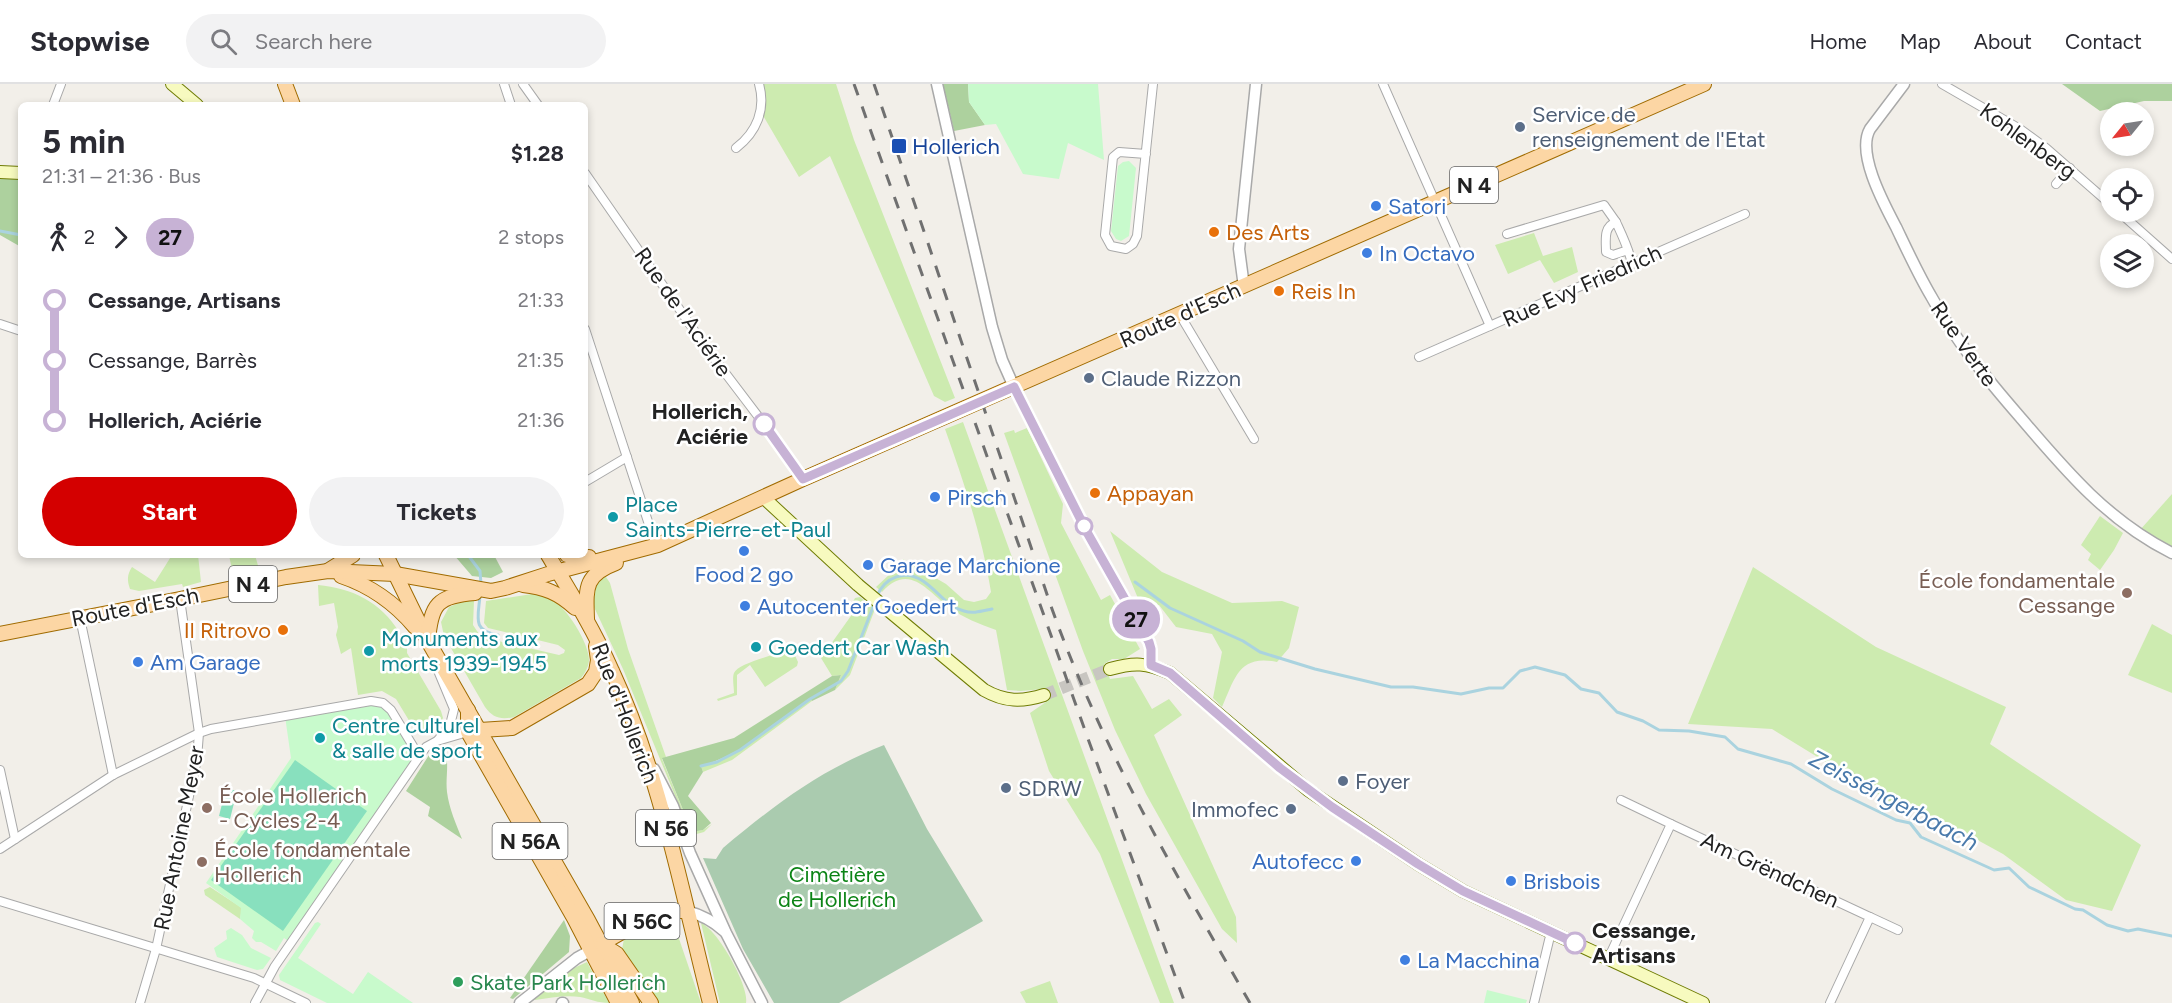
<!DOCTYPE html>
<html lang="en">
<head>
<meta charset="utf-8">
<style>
  body { margin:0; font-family:Figtree,sans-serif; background:#f2f2f3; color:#2b2b33; height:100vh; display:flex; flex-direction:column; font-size:22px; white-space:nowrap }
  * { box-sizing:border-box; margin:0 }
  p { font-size:20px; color:#7c7c81 }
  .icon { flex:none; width:33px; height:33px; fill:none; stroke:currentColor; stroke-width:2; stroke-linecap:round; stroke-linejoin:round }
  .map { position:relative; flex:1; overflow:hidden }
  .drawer { position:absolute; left:18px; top:18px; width:570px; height:456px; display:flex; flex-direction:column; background:#fff; border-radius:9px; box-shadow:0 3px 9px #0003 }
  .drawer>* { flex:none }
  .badge { padding:0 12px; border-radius:20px; font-size:21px; line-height:39px }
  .needle { width:39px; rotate:240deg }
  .fabs { position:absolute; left:2100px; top:18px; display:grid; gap:12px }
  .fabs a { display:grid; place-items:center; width:54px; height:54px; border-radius:50%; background:#fff; box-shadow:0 3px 9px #0003; font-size:30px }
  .map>.badge { position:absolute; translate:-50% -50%; box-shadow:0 0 0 3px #fff }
  .legs { display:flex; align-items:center; gap:9px; height:66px; padding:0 24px; font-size:20px }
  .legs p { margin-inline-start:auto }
  .headline { display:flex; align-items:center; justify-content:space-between; height:102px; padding:0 24px }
  h1 { font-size:33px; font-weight:700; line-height:45px }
  .cta { display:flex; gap:12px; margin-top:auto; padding:12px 24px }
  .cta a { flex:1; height:69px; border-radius:36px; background:#d40000; color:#fff; font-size:24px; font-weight:700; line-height:69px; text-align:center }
  .cta a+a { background:#f2f2f3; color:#2b2b33 }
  ul { padding:0 24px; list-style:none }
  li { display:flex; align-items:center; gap:21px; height:60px; font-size:22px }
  li i { display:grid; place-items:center; width:9px; height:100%; margin:0 8px; background:currentColor }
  li i::after { content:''; width:15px; height:15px; margin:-8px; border:4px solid; border-radius:50%; background:#fff }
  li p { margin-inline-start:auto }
  li:first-child i { background:linear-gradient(#0000 50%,currentColor 0) }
  li:last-child i { background:linear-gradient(currentColor 50%,#0000 0) }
  header { display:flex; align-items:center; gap:36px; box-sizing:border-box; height:84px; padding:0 30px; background:#fff; border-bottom:2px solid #e1e1e2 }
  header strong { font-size:28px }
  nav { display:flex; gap:33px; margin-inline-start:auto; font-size:21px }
  .search { width:420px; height:54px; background:#f2f2f3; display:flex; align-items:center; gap:15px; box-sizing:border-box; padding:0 21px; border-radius:33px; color:#7c7c81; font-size:22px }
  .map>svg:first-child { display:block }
  .grass { fill:#cdebb0 }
  .forest { fill:#add19e }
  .cemetery { fill:#aacbaf }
  .park { fill:#c8facc }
  .pitch { fill:#88e0be }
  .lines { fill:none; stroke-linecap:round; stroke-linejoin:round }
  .stream { stroke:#aad3df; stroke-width:3 }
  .secondary-tunnel { stroke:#c8c6c1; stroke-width:12; stroke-dasharray:12 6; stroke-linecap:butt }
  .minor-casing { stroke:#a9a9a9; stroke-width:10 }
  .tertiary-casing { stroke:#a9a9a9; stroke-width:13 }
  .secondary-casing { stroke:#707d05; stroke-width:14 }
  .primary-casing { stroke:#a06b00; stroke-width:16 }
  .minor { stroke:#fff; stroke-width:8 }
  .tertiary { stroke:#fff; stroke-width:10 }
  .secondary { stroke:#f7fabf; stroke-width:12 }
  .primary { stroke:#fcd6a4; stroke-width:14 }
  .rail { stroke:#707070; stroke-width:3; stroke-dasharray:12 12; stroke-linecap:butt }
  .line-1-casing { stroke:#fff; stroke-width:14 }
  .line-1 { stroke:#c7b2d5; stroke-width:9 }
  .service-dot { fill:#5c6f8a; stroke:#fff; stroke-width:2 }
  .transit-dot { fill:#1a4fb4; stroke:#fff; stroke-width:2 }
  .shop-dot { fill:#3f7fe0; stroke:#fff; stroke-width:2 }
  .food-dot { fill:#e8710a; stroke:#fff; stroke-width:2 }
  .stop-1-dot { fill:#fff; stroke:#c7b2d5; stroke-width:3 }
  .culture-dot { fill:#0f9aa8; stroke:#fff; stroke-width:2 }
  .education-dot { fill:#8d6e63; stroke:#fff; stroke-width:2 }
  .leisure-dot { fill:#2e9e5b; stroke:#fff; stroke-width:2 }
  .labels { text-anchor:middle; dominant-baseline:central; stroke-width:5; stroke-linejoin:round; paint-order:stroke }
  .shield { fill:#fff; stroke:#646464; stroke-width:1.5 }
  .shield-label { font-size:21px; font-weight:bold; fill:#222 }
  .service-label { font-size:22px; fill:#4e5e75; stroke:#fff; text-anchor:start }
  .street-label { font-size:22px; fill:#222; stroke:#fff }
  .transit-label { font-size:22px; fill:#164399; stroke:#fff; text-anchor:start }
  .shop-label { font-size:22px; fill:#366cbe; stroke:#fff; text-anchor:start }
  .food-label { font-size:22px; fill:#c56008; stroke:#fff; text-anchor:start }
  .stop-label { font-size:22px; font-weight:bold; fill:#222; stroke:#fff; text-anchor:end }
  .culture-label { font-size:22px; fill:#0d838f; stroke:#fff; text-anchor:start }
  .education-label { font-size:22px; fill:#785e54; stroke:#fff; text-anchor:start }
  .park-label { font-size:22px; fill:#0c8416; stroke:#fff }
  .leisure-label { font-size:22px; fill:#27864d; stroke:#fff; text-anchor:start }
  .water-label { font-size:24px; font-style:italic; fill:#4a7aab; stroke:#fff }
</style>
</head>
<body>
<header>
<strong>Stopwise</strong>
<div class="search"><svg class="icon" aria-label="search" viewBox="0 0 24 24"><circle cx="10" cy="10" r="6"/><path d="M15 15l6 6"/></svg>Search here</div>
<nav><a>Home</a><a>Map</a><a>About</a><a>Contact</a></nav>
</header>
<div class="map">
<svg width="2172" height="919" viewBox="0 0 2172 919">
  <rect width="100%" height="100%" fill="#f2efe9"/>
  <!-- grass -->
  <g class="grass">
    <polygon points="758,0 836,0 854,56 955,314 945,318 934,312 830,72 799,93 761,28"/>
    <polygon points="1534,149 1543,172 1572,163 1578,188 1554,199 1540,176 1508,190 1495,161"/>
    <path d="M963,338L1174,919H1160L1100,770L1049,687L1030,629L1046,618L1043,605L1021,607L1007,606L996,546C980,540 963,534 949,523C927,507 909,478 882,508L876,503L891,489L905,487L903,475L946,500L964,516L974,518L986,515L991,508C982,451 964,399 945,345Z"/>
    <polygon points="1027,344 1063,420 1061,439 1101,516 1110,511 1140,565 1124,575 1112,575 1104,580 1110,595 1133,592 1152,625 1169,615 1182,631 1154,651 1236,833 1237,859 1222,845 1146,710 1115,646 1083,567 1004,349 1014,346 1015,349"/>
    <polygon points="2172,410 2172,464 2140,446"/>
    <polygon points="2100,432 2123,449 2114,466 2100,486 2088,476 2091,470 2081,461"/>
    <path d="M1110,447L1162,488L1232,519L1282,517L1299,523L1289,564L1277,578C1239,570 1235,594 1222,623L1213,614L1222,568L1212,550L1176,543L1159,521L1142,524Z"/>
    <path d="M172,471H198L201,498L183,503L182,500L139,507L130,505C127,496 127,491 132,483L155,498Z"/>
    <polygon points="229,471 255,471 259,485 233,491"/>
    <polygon points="1753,483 1876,563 2006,623 1990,660 2141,761 2112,827 2066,816 2003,770 1941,736 1894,720 1772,645 1688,640"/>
    <polygon points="604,490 610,499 628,565 666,673 662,675 692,748 703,746 712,740 704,748 693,751 690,748 623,585 594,523 592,510 596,500"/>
    <path d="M318,501C352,504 381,518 399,548C404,556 408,561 407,569L441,627L443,634L438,644L425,650L416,648L396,615L382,607L358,611L351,564L341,570L336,551L338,543L334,519L319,522Z"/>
    <path d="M532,510C538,511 545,511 550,514C566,522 590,560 589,577C588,584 585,589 581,594L514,633C501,636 493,634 485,623L444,552L441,538L449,523L464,517H474L473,541L481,553L559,571L564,569L565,566L558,561L488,544L484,539L486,517Z"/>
    <polygon points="860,513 875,525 850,591 835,606 841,591 832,592 821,574 858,522 853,518 855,514"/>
    <polygon points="2152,540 2172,551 2172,609 2128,591"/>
    <path d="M792,565L798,578L797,582L765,603L750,581L737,591V611L718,617L717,615L734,609C734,603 732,594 734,589C738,579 781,569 792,565Z"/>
    <polygon points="810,615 812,617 732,676 703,688 701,682 717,678"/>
    <polygon points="210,803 242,824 240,835 205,811 204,806"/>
    <polygon points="660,838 675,843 701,919 659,919 622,865 624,855"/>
    <path d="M701,839C718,846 749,902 746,919H720Z"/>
    <path d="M587,878L609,919C598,919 590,915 580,913C565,911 550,914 535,916L534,914L574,884Z"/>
    <polygon points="1050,897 1058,919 1026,919 1020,908"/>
  </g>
  <!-- forest -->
  <g class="forest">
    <polygon points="943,0 968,0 969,18 985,41 954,47"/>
    <polygon points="2062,0 2172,0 2172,17 2144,17 2100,27"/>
    <polygon points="0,94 19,94 19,98 21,99 21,163 0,151"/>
    <polygon points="454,471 494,471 503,488 491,494 472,492"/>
    <path d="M841,591L835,606L812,617L810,615C776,640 743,670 701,682L703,688L688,712L711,739L703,746L692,748L662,674L734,654L832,592Z"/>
    <path d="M442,661C451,676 445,691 447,708C449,724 456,740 462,755L428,732L430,723L406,707L429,671Z"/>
    <polygon points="564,836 570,852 569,868 513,915 510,914"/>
  </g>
  <!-- cemetery -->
  <path class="cemetery" d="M884,661L927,745L983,837L839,919H774L743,865L703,774L716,775L723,764C777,719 819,687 884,661Z"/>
  <!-- park -->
  <g class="park">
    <polygon points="968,0 1098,0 1104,76 1068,59 1059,95 1023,90 996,40 985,41 969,18"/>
    <polygon points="1129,77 1136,84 1129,152 1121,157 1116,155 1111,147 1118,82 1123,78"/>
    <polygon points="383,619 419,672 291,859 284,854 276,867 261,858 256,858 252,854 254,847 240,835 241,824 206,799 291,674 285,632"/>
    <polygon points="318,838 321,840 298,874 353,910 368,888 413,919 327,919 280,896 279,891 315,839"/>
    <polygon points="231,844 242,851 251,864 271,874 263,885 257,886 217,873 214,864 227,855 226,847"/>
    <polygon points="1487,906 1527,916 1526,919 1484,919"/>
  </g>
  <!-- pitch -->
  <g class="pitch">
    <polygon points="295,676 367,727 283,847 211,796"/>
    <polygon points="226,704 237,707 230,735 219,732"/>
  </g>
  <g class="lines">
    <!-- stream -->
    <g class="stream">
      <polyline points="0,147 21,151"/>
      <polyline points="468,471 480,487 481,500"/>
      <polyline points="1135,498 1170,524 1243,557 1260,568 1315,585 1391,603 1413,603 1461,610 1489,604 1503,604 1520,587 1535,583 1565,591 1581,605 1599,609 1617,628 1643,637 1659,646 1689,647 1725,653 1738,665 1791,680 1832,705 1896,736 1910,739 1921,753 1994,786 2009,784 2029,803 2075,825 2083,826 2107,841 2128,847 2138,845 2172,852"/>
      <path d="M480,512C478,534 472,547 498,551"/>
      <path d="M877,512C885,493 905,485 923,497C937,506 947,523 964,527C973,530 982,527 992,525"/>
      <polyline points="701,682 717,678 740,666 810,615 841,597 848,587 875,518"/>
    </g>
    <!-- secondary-tunnel -->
    <polyline class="secondary-tunnel" points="1044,611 1110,585"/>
    <!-- minor casing -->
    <g class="minor-casing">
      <g id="minor">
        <polyline points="504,0 511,21"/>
        <polyline points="523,0 538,21"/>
        <polyline points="1383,0 1490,242"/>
        <polyline points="1942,0 2020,45 2046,64 2110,120"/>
        <polyline points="53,21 61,0"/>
        <path d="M736,64C757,48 766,25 759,0"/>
        <polyline points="1146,70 1119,68 1113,73 1105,151 1111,162 1126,165 1133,160 1137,152 1153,0"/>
        <polyline points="585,89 707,265 764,340 803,395"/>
        <polyline points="2056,100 2070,84"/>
        <polyline points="2119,128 2172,175"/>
        <polyline points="1507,150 1604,121 1616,138"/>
        <path d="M1628,166L1613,171L1606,168C1606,156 1603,143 1616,138C1622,151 1629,165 1632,180"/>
        <polyline points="1180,231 1254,355"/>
        <polyline points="0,240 21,247"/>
        <polyline points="585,245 656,462"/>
        <polyline points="1419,273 1745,130"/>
        <polyline points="585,398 627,373"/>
        <polyline points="80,534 113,691"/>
        <polyline points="434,577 454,625 450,641 438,656"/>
        <polyline points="0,686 15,755"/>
        <polyline points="1621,716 1671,740"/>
        <polyline points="0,765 113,691 199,649 211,645 371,617 383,619 391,626 419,672"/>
        <polyline points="0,817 254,894 306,919"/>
        <polyline points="1870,833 1898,846"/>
        <polyline points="1608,875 1671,740 1870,833 1830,919"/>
        <polyline points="140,919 156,865 197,675 199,649 180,515"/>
        <polyline points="255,919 275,882 426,663 437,657 471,647"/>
        <polyline points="1534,919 1551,848"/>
      </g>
    </g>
    <!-- tertiary casing -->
    <g class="tertiary-casing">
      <g id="tertiary">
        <polyline points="937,0 992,243 1002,276 1014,303 1088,450 1149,558 1151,565 1151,581"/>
        <path d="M1904,0L1870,45C1856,69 1884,120 1896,143C1907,166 1918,190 1931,212C1955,256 1987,295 2020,333C2066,387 2108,437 2172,469"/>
        <polyline points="1244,203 1239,165 1256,0"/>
        <polyline points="654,685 673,722 690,769 726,849 762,919"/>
        <path d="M687,827C702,831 713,837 724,847"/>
        <polyline points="520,919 577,874 597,863"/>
        <polyline points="562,919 563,919"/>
      </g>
    </g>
    <!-- secondary casing -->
    <g class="secondary-casing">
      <g id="secondary">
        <polyline points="172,0 197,21"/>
        <polyline points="0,88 21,89"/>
        <path d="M764,414L858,501L984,606C1005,618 1022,618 1044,611"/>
        <path d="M1110,585C1135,578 1146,579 1170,589L1308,706L1418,780L1463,807L1703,919"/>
      </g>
    </g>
    <!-- primary casing -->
    <g class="primary-casing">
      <g id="primary">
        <polyline points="285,0 293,21"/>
        <polyline points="386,471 428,557 588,836 632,919"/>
        <path d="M548,471C571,509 594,546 612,587C660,690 682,809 710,919"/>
        <polyline points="567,471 574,473 589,473"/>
        <polyline points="329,486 353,471"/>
        <path d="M341,492C371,502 394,518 415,543"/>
        <path d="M523,501C544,503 559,509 575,524"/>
        <path d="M587,535C586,504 584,491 616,479"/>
        <polyline points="0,550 180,515 286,493 328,487 395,490 491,507 505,504 548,490 658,461 803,395 1704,0"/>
        <path d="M428,557C431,520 437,512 475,509"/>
        <polyline points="468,626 468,648 574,834 618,919"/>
        <polyline points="480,646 512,644 588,600 596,588 598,576 596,562"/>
        <polyline points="601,860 652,831 666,827 687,827"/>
        <polyline points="603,861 617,870 651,919"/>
      </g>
    </g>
    <!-- minor -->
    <use href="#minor" class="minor"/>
    <!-- tertiary -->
    <use href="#tertiary" class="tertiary"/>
    <!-- secondary -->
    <use href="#secondary" class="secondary"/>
    <!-- primary -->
    <use href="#primary" class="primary"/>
    <!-- rail -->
    <g class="rail">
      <polyline points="854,0 1087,652 1185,919"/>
      <path d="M874,0L1052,525C1102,665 1176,791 1250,919"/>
    </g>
  </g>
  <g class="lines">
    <!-- line-1 casing -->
    <g class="line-1-casing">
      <polyline id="line-1" points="764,340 803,395 1014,303 1088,450 1149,558 1151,565 1151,581 1170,589 1280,684 1332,723 1418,780 1463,807 1575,859"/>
    </g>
    <!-- line-1 -->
    <use href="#line-1" class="line-1"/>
  </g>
  <!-- markers -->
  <g class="service-dot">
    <circle cx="1520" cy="43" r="6"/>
    <circle cx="1089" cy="294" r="6"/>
    <circle cx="1343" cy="697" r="6"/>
    <circle cx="1006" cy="704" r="6"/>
    <circle cx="1291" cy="725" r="6"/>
  </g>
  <rect class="transit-dot" x="891" y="54" width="16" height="16" rx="3"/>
  <g class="shop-dot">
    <circle cx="1376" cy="122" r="6"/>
    <circle cx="1367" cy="169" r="6"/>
    <circle cx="935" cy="413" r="6"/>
    <circle cx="744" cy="467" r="6"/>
    <circle cx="868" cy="481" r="6"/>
    <circle cx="745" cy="522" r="6"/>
    <circle cx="138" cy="578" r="6"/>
    <circle cx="1356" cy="777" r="6"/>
    <circle cx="1511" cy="797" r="6"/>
    <circle cx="1405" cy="876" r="6"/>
  </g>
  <g class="food-dot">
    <circle cx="1214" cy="148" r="6"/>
    <circle cx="1279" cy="207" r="6"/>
    <circle cx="1095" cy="409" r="6"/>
    <circle cx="283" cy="546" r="6"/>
  </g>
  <g class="stop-1-dot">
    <circle cx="764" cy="340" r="10"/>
    <circle cx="1084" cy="442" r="8"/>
    <circle cx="1575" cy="859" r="10"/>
  </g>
  <g class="culture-dot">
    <circle cx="613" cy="433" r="6"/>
    <circle cx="756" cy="563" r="6"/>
    <circle cx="369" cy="567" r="6"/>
    <circle cx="320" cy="654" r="6"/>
  </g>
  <g class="education-dot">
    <circle cx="2127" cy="509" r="6"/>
    <circle cx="207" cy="724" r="6"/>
    <circle cx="202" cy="778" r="6"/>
  </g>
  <circle class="leisure-dot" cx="458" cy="898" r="6"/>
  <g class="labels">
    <!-- shield labels -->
    <g class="shield">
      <rect x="1450" y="83" width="48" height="36" rx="4.5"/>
      <rect x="229" y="482" width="48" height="36" rx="4.5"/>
      <rect x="636" y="726" width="60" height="36" rx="4.5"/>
      <rect x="492.5" y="739" width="75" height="36" rx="4.5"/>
      <rect x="604.5" y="819" width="75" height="36" rx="4.5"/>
    </g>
    <g class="shield-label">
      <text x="1474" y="101">N 4</text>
      <text x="253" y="500">N 4</text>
      <text x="666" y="744">N 56</text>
      <text x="530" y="757">N 56A</text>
      <text x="642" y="837">N 56C</text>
    </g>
    <!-- service labels -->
    <g class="service-label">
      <text x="1532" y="30">Service de<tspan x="1532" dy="25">renseignement de l'Etat</tspan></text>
      <text x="1101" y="294">Claude Rizzon</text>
      <text x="1355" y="697">Foyer</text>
      <text x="1018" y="704">SDRW</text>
      <text x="1279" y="725" text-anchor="end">Immofec</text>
    </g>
    <!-- street labels -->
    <g class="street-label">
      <text transform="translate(2028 57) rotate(36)">Kohlenberg</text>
      <text transform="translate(1582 202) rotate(-24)">Rue Evy Friedrich</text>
      <text transform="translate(683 228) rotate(55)">Rue de l'Aciérie</text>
      <text transform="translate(1180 231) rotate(-24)">Route d'Esch</text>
      <text transform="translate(1964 260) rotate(55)">Rue Verte</text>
      <text transform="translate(135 523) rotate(-11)">Route d'Esch</text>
      <text transform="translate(625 629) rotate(69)">Rue d'Hollerich</text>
      <text transform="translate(179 754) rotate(-79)">Rue Antoine Meyer</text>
      <text transform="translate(1770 786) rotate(25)">Am Grëndchen</text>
    </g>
    <!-- transit labels -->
    <g class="transit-label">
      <text x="912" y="62">Hollerich</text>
    </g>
    <!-- shop labels -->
    <g class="shop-label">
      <text x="1388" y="122">Satori</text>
      <text x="1379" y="169">In Octavo</text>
      <text x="947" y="413">Pirsch</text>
      <text x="880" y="481">Garage Marchione</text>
      <text x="744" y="490" text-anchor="middle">Food 2 go</text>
      <text x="757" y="522">Autocenter Goedert</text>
      <text x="150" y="578">Am Garage</text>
      <text x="1344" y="777" text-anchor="end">Autofecc</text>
      <text x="1523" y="797">Brisbois</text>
      <text x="1417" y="876">La Macchina</text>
    </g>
    <!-- food labels -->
    <g class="food-label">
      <text x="1226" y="148">Des Arts</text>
      <text x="1291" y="207">Reis In</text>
      <text x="1107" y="409">Appayan</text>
      <text x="271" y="546" text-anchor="end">Il Ritrovo</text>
    </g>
    <!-- stop labels -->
    <g class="stop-label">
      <text x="748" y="327">Hollerich,<tspan x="748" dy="25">Aciérie</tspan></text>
      <text x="1592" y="846" text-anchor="start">Cessange,<tspan x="1592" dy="25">Artisans</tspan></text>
    </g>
    <!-- culture labels -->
    <g class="culture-label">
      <text x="625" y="420">Place<tspan x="625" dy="25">Saints-Pierre-et-Paul</tspan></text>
      <text x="381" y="554">Monuments aux<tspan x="381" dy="25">morts 1939-1945</tspan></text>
      <text x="768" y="563">Goedert Car Wash</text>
      <text x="332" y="641">Centre culturel<tspan x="332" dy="25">&amp; salle de sport</tspan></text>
    </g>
    <!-- education labels -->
    <g class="education-label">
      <text x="2115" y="496" text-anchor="end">École fondamentale<tspan x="2115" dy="25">Cessange</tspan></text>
      <text x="219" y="711">École Hollerich<tspan x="219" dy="25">- Cycles 2-4</tspan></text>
      <text x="214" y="765">École fondamentale<tspan x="214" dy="25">Hollerich</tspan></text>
    </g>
    <!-- park labels -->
    <g class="park-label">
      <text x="837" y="790">Cimetière<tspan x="837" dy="25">de Hollerich</tspan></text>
    </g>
    <!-- leisure labels -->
    <g class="leisure-label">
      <text x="470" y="898">Skate Park Hollerich</text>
    </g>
    <!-- water labels -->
    <g class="water-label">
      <text transform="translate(1894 716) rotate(28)">Zeisséngerbaach</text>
    </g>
  </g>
</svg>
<div class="fabs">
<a><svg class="needle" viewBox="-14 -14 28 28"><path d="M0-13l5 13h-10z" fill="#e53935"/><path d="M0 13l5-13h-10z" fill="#7c7c81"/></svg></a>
<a><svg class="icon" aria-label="locate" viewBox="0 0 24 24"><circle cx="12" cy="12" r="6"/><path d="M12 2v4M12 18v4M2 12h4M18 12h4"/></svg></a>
<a><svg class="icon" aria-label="layers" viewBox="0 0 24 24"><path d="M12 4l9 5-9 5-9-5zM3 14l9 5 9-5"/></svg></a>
</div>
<b class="badge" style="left:1136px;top:535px;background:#c7b2d5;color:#111">27</b>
<section class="drawer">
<div class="headline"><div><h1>5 min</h1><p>21:31 – 21:36 · Bus</p></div><b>$1.28</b></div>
<div class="legs"><svg class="icon" aria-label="walk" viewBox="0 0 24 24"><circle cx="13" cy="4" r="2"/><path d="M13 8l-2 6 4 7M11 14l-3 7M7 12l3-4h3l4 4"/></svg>2<svg class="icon" aria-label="forward" viewBox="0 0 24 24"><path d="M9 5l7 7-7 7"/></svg><b class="badge" style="background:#c7b2d5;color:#111">27</b><p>2 stops</p></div>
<ul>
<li><i style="color:#c7b2d5"></i><b>Cessange, Artisans</b><p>21:33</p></li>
<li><i style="color:#c7b2d5"></i><span>Cessange, Barrès</span><p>21:35</p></li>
<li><i style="color:#c7b2d5"></i><b>Hollerich, Aciérie</b><p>21:36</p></li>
</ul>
<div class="cta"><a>Start</a><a>Tickets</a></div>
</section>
</div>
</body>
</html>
